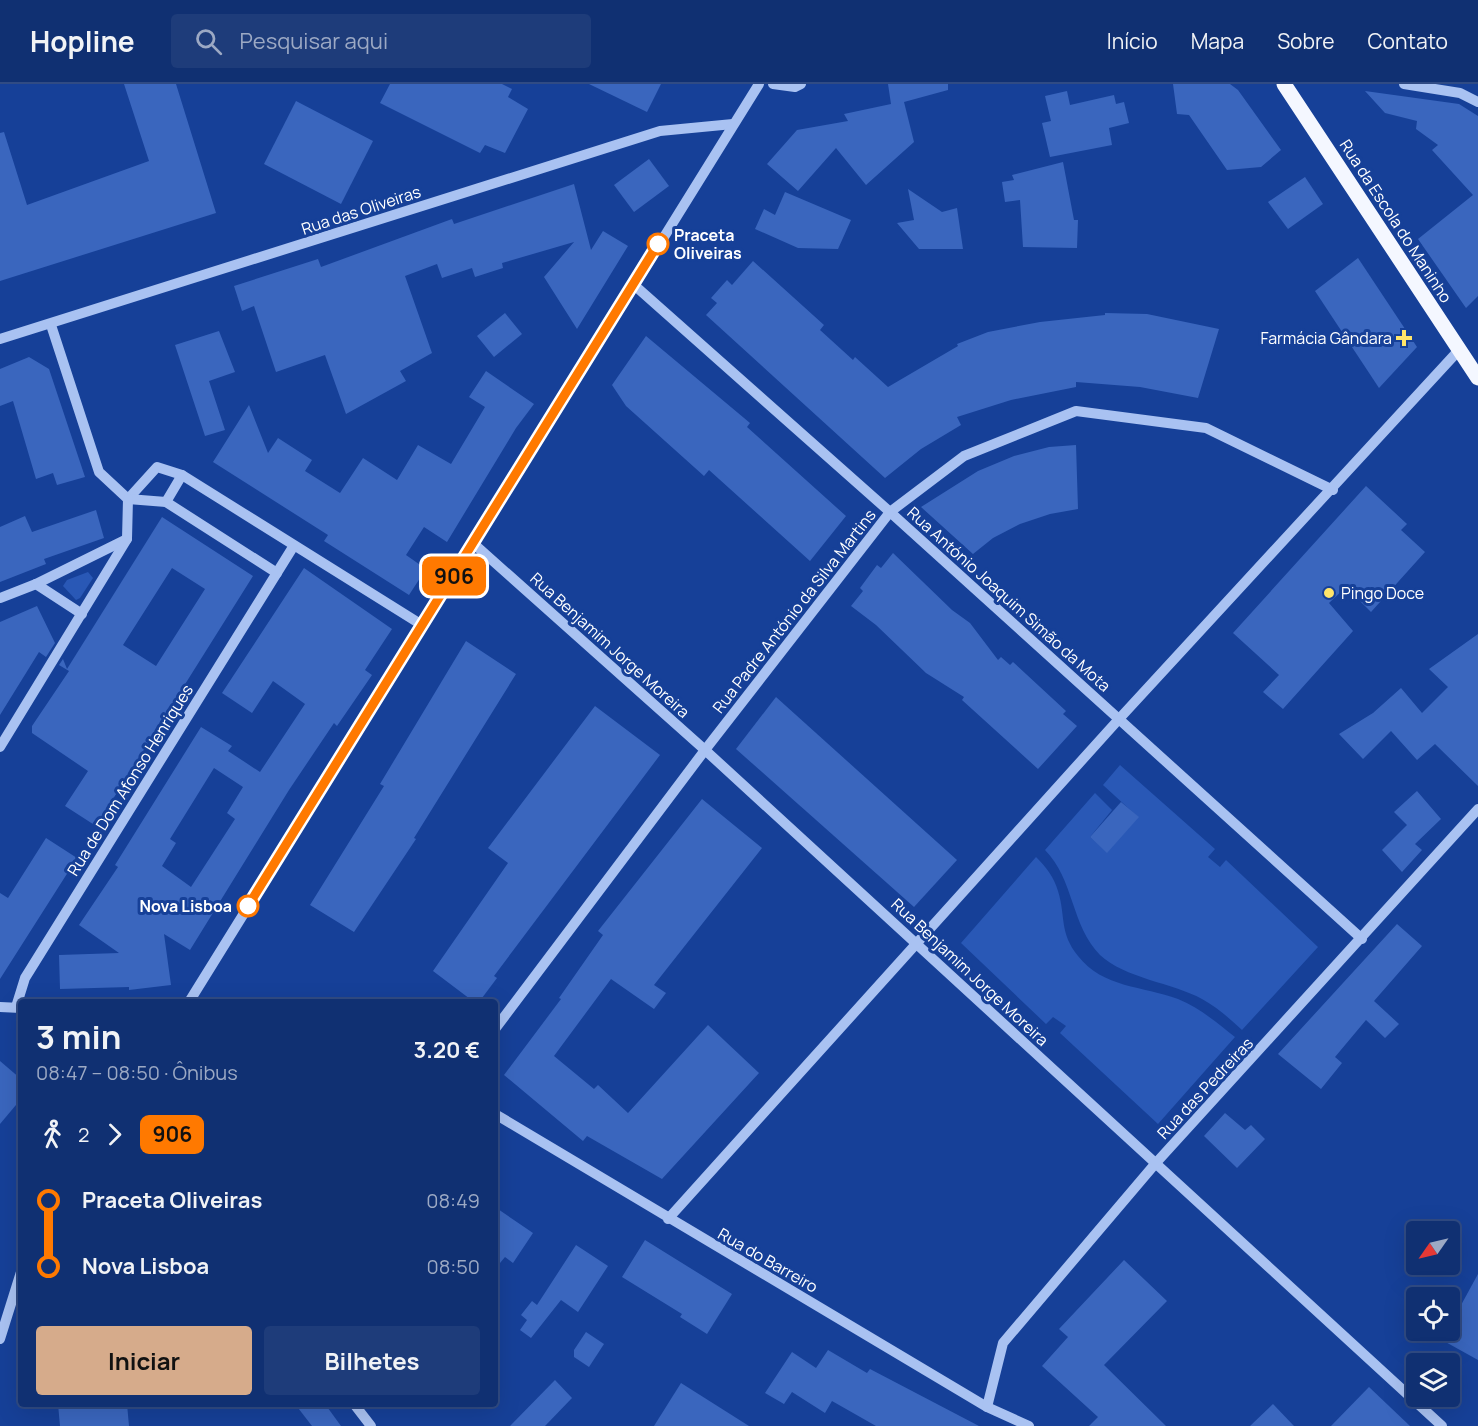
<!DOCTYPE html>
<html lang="pt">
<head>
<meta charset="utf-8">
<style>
  body { margin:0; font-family:Manrope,sans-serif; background:#1e3c7a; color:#f1f3f6; height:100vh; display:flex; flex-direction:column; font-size:22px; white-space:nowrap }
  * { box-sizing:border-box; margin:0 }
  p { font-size:20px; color:#9ca9c4 }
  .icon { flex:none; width:33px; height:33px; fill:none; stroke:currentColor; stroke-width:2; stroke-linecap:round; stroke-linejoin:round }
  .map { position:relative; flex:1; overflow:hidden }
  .side { position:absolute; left:18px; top:915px; width:480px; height:408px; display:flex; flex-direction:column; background:#103072; border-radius:6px; box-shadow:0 6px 24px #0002,0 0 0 2px #304b84 }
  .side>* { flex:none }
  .badge { padding:0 12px; border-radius:9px; font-size:21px; line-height:39px }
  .needle { width:39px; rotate:236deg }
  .tools { position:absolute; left:1406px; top:1137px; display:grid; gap:12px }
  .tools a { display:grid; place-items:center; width:54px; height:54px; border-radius:6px; background:#103072; box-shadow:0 6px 24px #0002,0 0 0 2px #304b84; font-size:30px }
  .map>.badge { position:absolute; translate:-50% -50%; box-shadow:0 0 0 3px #fff }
  .legs { display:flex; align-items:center; gap:9px; height:66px; padding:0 18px; font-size:20px }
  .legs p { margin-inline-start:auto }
  .summary { display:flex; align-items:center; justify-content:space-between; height:102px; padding:0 18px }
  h1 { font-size:33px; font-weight:700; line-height:45px }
  .button { display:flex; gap:12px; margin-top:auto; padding:12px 18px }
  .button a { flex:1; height:69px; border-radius:6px; background:#d6ab8b; color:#111; font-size:24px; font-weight:700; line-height:69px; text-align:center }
  .button a+a { background:#1e3c7a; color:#f1f3f6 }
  ul { padding:0 18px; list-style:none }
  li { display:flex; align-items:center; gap:21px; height:66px; font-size:22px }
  li i { display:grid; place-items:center; width:9px; height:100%; margin:0 8px; background:currentColor }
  li i::after { content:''; width:15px; height:15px; margin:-8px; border:4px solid; border-radius:50%; background:#103072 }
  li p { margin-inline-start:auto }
  li:first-child i { background:linear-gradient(#0000 50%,currentColor 0) }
  li:last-child i { background:linear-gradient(currentColor 50%,#0000 0) }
  header { display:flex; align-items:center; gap:36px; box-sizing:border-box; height:84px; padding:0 30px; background:#103072; border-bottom:2px solid #304b84 }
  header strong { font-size:28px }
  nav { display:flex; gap:33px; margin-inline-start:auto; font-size:21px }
  .search { width:420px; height:54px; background:#1e3c7a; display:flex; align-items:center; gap:15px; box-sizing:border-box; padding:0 21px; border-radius:6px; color:#9ca9c4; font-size:22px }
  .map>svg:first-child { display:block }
  .green { fill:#2958b6 }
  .building { fill:#3a66be; fill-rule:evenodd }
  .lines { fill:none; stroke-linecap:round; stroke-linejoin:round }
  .minor { stroke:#a9c2f2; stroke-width:10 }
  .major { stroke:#f4f7ff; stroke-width:15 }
  .line-1-casing { stroke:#fff; stroke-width:14 }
  .line-1 { stroke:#ff7900; stroke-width:9 }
  .stop-1-dot { fill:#fff; stroke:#ff7900; stroke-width:3 }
  .poi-dot { fill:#ffe56a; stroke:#164098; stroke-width:2 }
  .labels { text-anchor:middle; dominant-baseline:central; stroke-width:6; stroke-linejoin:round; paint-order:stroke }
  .street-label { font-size:16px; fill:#fff; stroke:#164098 }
  .stop-label { font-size:16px; font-weight:bold; fill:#fff; stroke:#164098; text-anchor:start }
  .poi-label { font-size:16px; fill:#fff; stroke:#164098; text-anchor:end }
</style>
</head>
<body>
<header>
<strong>Hopline</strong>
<div class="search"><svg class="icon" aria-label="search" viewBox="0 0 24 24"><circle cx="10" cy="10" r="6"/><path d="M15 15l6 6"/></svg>Pesquisar aqui</div>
<nav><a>Início</a><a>Mapa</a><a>Sobre</a><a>Contato</a></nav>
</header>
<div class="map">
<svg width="1478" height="1342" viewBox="0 0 1478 1342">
  <rect width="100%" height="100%" fill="#164098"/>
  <!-- green -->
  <g class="green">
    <polygon points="88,488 93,494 80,514 76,516 63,502 67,496"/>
    <path d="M1120,681L1215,765L1208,773L1220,783L1226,776L1318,863L1242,946C1230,935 1217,923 1202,915C1173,899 1124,894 1100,871C1071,842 1074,795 1045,766L1095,709L1112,726L1090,753L1107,768L1138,733L1103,701Z"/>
    <path d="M1036,773C1046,783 1054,793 1058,807C1066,833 1059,848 1078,872C1103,904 1143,902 1178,915C1200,924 1217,939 1235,953L1158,1040L1060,949L1066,942L1053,933L1046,940L961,859Z"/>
  </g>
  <!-- building -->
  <g class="building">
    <polygon points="124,0 176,0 216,129 0,197 0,49 4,48 27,121 149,77"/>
    <polygon points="390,0 502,0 512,5 508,13 528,25 505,69 485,61 480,69 380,19"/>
    <polygon points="589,0 661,0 647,28"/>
    <polygon points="888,0 948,0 948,6 904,18 914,58 866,101 836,64 798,107 767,80 797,46 848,37 844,30 891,20"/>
    <polygon points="1173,0 1230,0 1238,6 1281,66 1261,83 1227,86 1189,31 1177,30"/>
    <polygon points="1067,7 1070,21 1114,11 1116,20 1124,18 1129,39 1109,44 1112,61 1050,73 1042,39 1051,37 1045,12"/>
    <polygon points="1365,7 1459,20 1478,32 1478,212 1466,224 1418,155 1473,111 1432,66 1438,61 1416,45 1417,37 1385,29"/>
    <polygon points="296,17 373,57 341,120 264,80"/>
    <polygon points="649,75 669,102 634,128 614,101"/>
    <polygon points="1063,78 1074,136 1078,136 1077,164 1023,163 1020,116 1005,118 1002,98 1014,96 1012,91"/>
    <polygon points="1305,93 1323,120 1288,145 1268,118"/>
    <polygon points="574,100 591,166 603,147 628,162 577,245 544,193 574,158 502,179 503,184 475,193 472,184 442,194 437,180 405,192 432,269 400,287 406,297 346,330 325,271 276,288 254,222 242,227 234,202 318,175 321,183 452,135 454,140"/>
    <polygon points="908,105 942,128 957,124 963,165 919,165 897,139 914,136"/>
    <polygon points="785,108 851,136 838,165 798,164 755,145 764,125 775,131"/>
    <polygon points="1358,174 1417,263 1379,304 1315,207"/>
    <polygon points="753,177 824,241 820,246 853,276 855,273 888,303 958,262 957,260 988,248 1040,238 1105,231 1105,229 1147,230 1219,245 1198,314 1140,303 1076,298 1076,303 1011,316 957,333 961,341 921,365 885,394 706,231 717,219 711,214 727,196 732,201"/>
    <polygon points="505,229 522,250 494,273 477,252"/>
    <polygon points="219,247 235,288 209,297 225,346 205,352 175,261"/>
    <polygon points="646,252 750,339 747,343 846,432 810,477 709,386 704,392 626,322 612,301"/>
    <polygon points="29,273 49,285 85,393 57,401 53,389 36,395 13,317 0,322 0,285"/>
    <polygon points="486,287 534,320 516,344 447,458 424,443 406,471 426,485 409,511 324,457 328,451 213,378 249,321 268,369 278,354 312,376 305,387 340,409 363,374 397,396 418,361 451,380 485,323 469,313"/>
    <polygon points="1076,361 1078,425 1050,430 1020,440 993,454 973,470 921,423 978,387 1014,372 1049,363"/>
    <polygon points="1366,402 1407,440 1401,446 1425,468 1371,528 1346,503 1329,519 1353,547 1283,625 1263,608 1279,591 1233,549"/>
    <polygon points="96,426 104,454 44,475 46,480 0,498 0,443 25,432 32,448"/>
    <path d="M162,433L253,492L96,742L65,722L88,687L32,649V642L69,587L59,581L63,575L67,585ZM172,484L205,505L156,582L123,561Z"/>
    <polygon points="893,469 952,526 970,539 998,576 1001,573 1010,581 1013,578 1066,627 1063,630 1077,642 1038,685 962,616 964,613 926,589 876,541 851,522 863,507 860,504 877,481 881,484"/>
    <path d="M304,484L392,545L365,586L372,591L337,642L334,639L289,706L190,866L164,850L171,901L129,906V903L60,905L59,871L119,869L79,841L118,783L115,781L201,643L232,662L228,667L260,688L305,620L273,597L252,629L222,609ZM214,684L243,703L227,729L235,735L191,803L162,782L176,759L170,755Z"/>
    <polygon points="37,522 55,559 46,573 39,568 0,631 0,538"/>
    <polygon points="1478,550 1478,702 1435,660 1417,676 1391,647 1363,675 1339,650 1373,629 1401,604 1422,629 1448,603 1429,585"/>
    <polygon points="466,557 516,590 414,754 416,755 354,848 310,821 384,702 380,700"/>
    <polygon points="776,613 957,776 914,823 736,665"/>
    <polygon points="595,622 660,671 494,892 497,894 479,918 474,918 433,887 508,779 488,764"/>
    <polygon points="1417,707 1441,735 1415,760 1422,766 1402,788 1382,766 1407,741 1394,728"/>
    <polygon points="702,715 762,764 654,901 666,909 654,925 611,895 554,972 594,1005 598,1001 628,1029 708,941 759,989 662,1095 587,1052 583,1057 504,991 561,915 559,914 603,851 598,847"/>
    <polygon points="1121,718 1139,733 1107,769 1090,753"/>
    <polygon points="46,754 77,774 0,895 0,809 8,814"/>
    <polygon points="1397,840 1422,862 1374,917 1399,940 1385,954 1366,936 1335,973 1342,979 1321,1005 1278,970"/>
    <polygon points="0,977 21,995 21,1015 0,1040"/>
    <polygon points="1225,1029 1245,1046 1251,1041 1265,1055 1237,1084 1204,1052"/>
    <polygon points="495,1123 533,1149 513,1179 505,1173 495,1185"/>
    <polygon points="645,1156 732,1210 707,1250 680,1233 682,1230 622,1193"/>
    <polygon points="576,1161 608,1182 578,1228 561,1216 531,1254 520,1246 527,1236 521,1231 532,1217 537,1221"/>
    <polygon points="1124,1176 1167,1217 1104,1281 1166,1342 1089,1342 1098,1333 1042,1282 1068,1253 1059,1245"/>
    <polygon points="1478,1190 1478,1276 1442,1256"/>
    <polygon points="586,1248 604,1260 589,1283 574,1273 574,1266"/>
    <polygon points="828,1266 867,1289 870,1285 979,1342 876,1342 832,1317 825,1329 792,1308 784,1320 765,1309 792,1268 816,1284"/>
    <polygon points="555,1296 572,1314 545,1342 510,1342"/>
    <polygon points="681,1299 749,1342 654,1342"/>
    <polygon points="1369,1303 1410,1342 1331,1342"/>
    <polygon points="58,1320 127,1320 129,1342 60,1342"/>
    <polygon points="295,1320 325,1320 341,1342 312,1342"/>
    <polygon points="1273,1320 1294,1342 1250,1342"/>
  </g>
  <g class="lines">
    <!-- minor -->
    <g class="minor">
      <polyline points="773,0 795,3 801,0"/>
      <polyline points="1404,0 1460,9 1478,18"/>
      <polyline points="633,200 890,428 1362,855"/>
      <polyline points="51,241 99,388 128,415"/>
      <polyline points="0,255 660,47 733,40"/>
      <polyline points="128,415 157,383 182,391 422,541"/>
      <polyline points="128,415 166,418 277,489"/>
      <polyline points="166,418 182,391"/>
      <polyline points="474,460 705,666 1442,1342"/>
      <polyline points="36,500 82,530"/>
      <polyline points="0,514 36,500 127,455"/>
      <polyline points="0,663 127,455 128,415"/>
      <polyline points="189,918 759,0"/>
      <polyline points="0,923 21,924"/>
      <polyline points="16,923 25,894 293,463"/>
      <polyline points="495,945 705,666 890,428 964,372 1076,327 1206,344 1333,406"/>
      <polyline points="495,1030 987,1323 1029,1342"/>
      <polyline points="668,1135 1119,635 1459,266"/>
      <polyline points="0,1255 21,1188"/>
      <polyline points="354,1320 371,1342"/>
      <polyline points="987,1323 1003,1259 1155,1080 1478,725"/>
    </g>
    <!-- major -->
    <polyline class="major" points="1284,0 1478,294"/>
  </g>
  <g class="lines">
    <!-- line-1 casing -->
    <g class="line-1-casing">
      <polyline id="line-1" points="248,822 658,160"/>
    </g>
    <!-- line-1 -->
    <use href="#line-1" class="line-1"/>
  </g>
  <!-- markers -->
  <g class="stop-1-dot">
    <circle cx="658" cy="160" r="10"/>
    <circle cx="248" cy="822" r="10"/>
  </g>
  <g class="poi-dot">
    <path d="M1401 245h6v6h6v6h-6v6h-6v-6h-6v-6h6z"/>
    <circle cx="1329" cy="509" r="6"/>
  </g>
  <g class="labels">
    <!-- street labels -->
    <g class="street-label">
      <text transform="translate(361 126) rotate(-18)">Rua das Oliveiras</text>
      <text transform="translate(1396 137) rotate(57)">Rua da Escola do Maninho</text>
      <text transform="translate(1009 515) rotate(42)">Rua António Joaquim Simão da Mota</text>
      <text transform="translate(794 527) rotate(-52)">Rua Padre António da Silva Martins</text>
      <text transform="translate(610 561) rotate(42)">Rua Benjamim Jorge Moreira</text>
      <text transform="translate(130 696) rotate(-58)">Rua de Dom Afonso Henriques</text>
      <text transform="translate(970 888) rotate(43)">Rua Benjamim Jorge Moreira</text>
      <text transform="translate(1205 1004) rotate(-47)">Rua das Pedreiras</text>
      <text transform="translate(768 1176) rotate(30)">Rua do Barreiro</text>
    </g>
    <!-- stop labels -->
    <g class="stop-label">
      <text x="674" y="151">Praceta<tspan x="674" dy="18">Oliveiras</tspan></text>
      <text x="232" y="822" text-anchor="end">Nova Lisboa</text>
    </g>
    <!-- poi labels -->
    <g class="poi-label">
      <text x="1392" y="254">Farmácia Gândara</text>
      <text x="1341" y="509" text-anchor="start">Pingo Doce</text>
    </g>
  </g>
</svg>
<div class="tools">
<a><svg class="needle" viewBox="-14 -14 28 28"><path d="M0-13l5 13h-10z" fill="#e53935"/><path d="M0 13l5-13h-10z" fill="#9ca9c4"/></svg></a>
<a><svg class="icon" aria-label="locate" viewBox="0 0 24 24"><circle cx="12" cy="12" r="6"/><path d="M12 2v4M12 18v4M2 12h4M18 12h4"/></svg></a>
<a><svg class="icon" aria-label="layers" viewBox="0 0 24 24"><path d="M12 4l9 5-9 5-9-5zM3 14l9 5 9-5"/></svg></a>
</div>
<b class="badge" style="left:454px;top:492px;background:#ff7900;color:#111">906</b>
<section class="side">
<div class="summary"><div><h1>3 min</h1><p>08:47 – 08:50 · Ônibus</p></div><b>3.20 €</b></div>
<div class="legs"><svg class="icon" aria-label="walk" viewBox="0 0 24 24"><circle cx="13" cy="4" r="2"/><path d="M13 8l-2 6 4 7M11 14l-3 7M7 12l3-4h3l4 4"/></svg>2<svg class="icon" aria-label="forward" viewBox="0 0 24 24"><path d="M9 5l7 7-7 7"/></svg><b class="badge" style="background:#ff7900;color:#111">906</b></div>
<ul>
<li><i style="color:#ff7900"></i><b>Praceta Oliveiras</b><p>08:49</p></li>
<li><i style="color:#ff7900"></i><b>Nova Lisboa</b><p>08:50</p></li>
</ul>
<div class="button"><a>Iniciar</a><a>Bilhetes</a></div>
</section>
</div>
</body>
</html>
